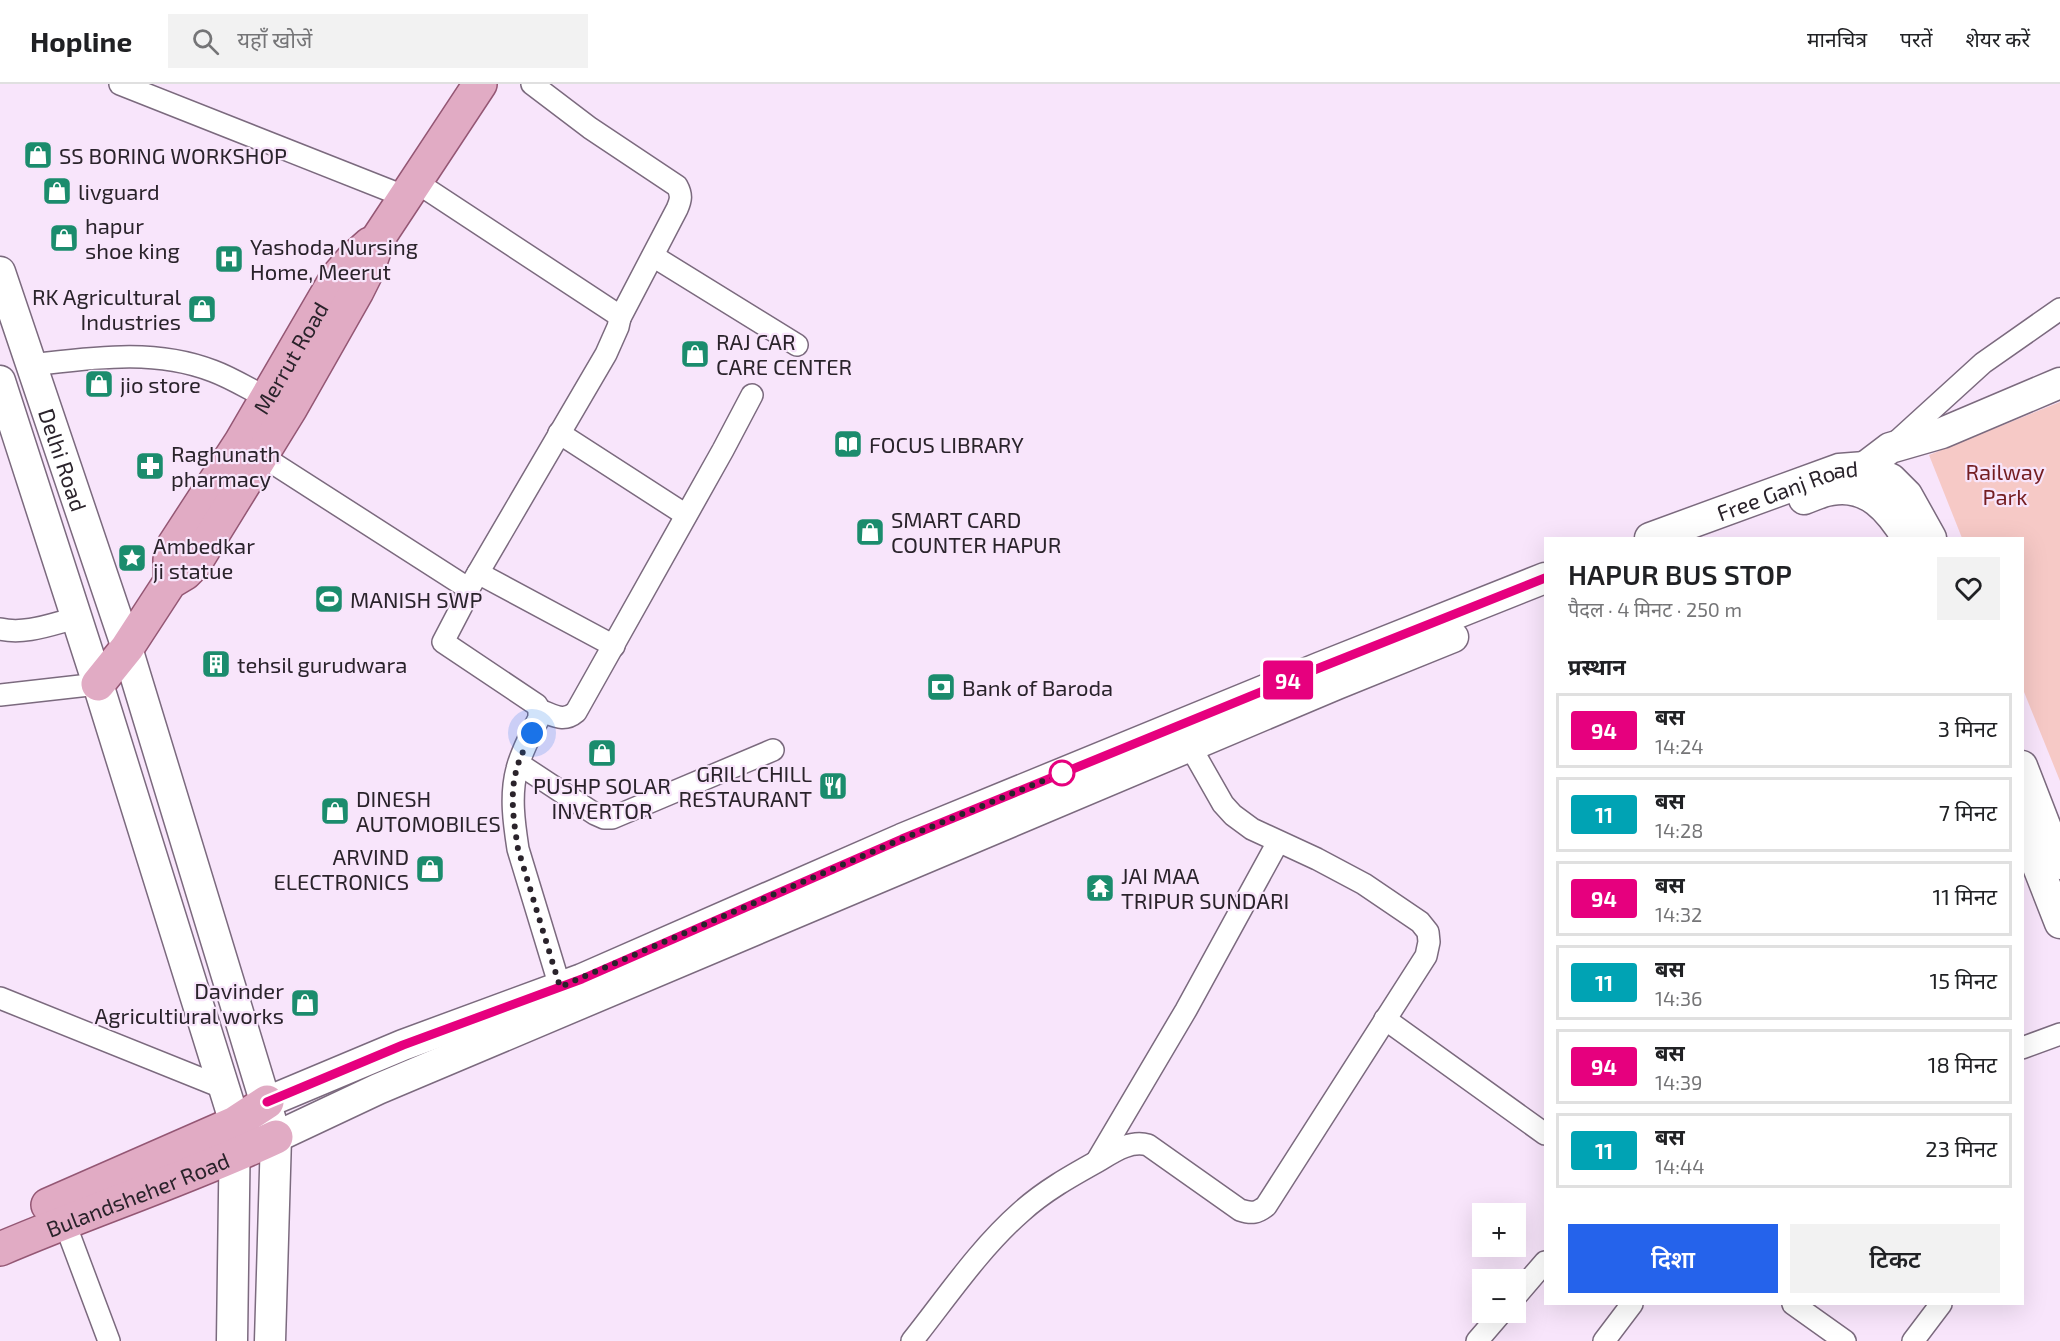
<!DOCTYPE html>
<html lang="hi">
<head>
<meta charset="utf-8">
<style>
  body { margin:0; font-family:"Exo 2","Noto Sans Devanagari",sans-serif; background:#f2f2f2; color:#202124; height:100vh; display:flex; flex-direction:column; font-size:22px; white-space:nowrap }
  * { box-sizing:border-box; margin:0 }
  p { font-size:20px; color:#757577 }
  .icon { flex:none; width:33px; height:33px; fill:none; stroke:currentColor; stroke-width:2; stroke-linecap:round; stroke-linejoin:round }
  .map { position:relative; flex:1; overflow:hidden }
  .panel { position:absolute; left:1544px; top:453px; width:480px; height:768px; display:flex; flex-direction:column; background:#fff; border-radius:0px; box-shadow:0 6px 24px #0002 }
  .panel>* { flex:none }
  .badge { padding:0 12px; border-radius:4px; font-size:21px; line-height:39px }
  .controls { position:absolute; left:1472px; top:1119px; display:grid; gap:12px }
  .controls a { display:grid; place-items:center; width:54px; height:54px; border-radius:0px; background:#fff; box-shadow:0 6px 24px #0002; font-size:30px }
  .you { position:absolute; width:30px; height:30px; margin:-15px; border:4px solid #fff; border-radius:50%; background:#1a73e8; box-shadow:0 0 0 9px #1a73e833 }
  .map>.badge { position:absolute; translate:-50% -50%; box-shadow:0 0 0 3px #fff }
  h2 { padding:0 24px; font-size:22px; line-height:54px }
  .round { display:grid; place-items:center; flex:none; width:63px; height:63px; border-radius:0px; background:#f2f2f2 }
  .headline { display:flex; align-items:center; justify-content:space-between; height:102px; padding:0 24px }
  h1 { font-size:28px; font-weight:600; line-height:45px }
  .primary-button { display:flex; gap:12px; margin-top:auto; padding:12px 24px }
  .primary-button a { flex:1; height:69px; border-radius:0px; background:#2563eb; color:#fff; font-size:24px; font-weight:600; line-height:69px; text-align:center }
  .primary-button a+a { background:#f2f2f2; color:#202124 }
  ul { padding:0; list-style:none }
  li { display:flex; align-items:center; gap:18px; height:75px; margin:0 12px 9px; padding:0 12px; border:3px solid #e0e0e0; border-radius:0px }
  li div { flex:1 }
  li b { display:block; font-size:22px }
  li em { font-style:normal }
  li .badge { min-width:66px; font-weight:700; text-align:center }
  header { display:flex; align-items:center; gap:36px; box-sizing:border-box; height:84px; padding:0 30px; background:#fff; border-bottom:2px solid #e0e0e0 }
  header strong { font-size:28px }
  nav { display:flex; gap:33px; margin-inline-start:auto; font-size:21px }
  .search { width:420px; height:54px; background:#f2f2f2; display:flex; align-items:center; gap:15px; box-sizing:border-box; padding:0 21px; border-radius:0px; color:#757577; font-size:22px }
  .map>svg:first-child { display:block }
  .green { fill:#f6c9c6 }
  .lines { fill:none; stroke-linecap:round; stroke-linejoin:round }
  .street-casing { stroke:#7b6a7e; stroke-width:24 }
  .secondary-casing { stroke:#7b6a7e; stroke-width:33 }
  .primary-casing { stroke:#945774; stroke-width:36 }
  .street { stroke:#fff; stroke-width:21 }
  .secondary { stroke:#fff; stroke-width:30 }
  .primary { stroke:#e1abc4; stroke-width:33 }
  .line-casing { stroke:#fff; stroke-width:14 }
  .line { stroke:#e6007e; stroke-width:9 }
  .walk { stroke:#2a232b; stroke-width:6; stroke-dasharray:0 10.8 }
  .stop-dot { fill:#fff; stroke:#e6007e; stroke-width:3 }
  .labels { text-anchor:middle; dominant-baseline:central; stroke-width:4.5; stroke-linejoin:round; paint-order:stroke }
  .poi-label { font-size:22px; fill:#2a232b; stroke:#f8e5fb; text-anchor:start }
  .street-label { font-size:22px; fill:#2a232b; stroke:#f8e5fb }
  .park-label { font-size:22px; fill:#741d21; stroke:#f8e5fb }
</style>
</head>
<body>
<header>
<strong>Hopline</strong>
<div class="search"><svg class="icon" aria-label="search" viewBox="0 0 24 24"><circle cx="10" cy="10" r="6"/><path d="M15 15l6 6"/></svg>यहाँ खोजें</div>
<nav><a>मानचित्र</a><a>परतें</a><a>शेयर करें</a></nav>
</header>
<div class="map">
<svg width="2060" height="1257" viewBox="0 0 2060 1257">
  <rect width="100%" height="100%" fill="#f8e5fb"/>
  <!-- green -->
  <polygon class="green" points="2060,318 2060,697 2022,603 2022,454 1962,454 1929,371"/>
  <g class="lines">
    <!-- street casing -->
    <g class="street-casing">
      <g id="street">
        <polyline points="120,0 406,113"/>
        <path d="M532,0L590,44L677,102C682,111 681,116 677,125L620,234"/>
        <polyline points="416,98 615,229 620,234 618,243 606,270 468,506"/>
        <polyline points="653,172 797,261"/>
        <path d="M31,281C92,274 154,264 213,287C232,294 249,305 267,314"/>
        <polyline points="559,349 686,431"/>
        <polyline points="1894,360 1983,279 2060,225"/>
        <path d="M262,372L466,503L467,512L443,558L537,621L539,626V634C531,650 521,668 517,685C510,711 514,739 518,765L560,903"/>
        <polyline points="478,489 614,562"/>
        <path d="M0,545C25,551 52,540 76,534"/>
        <polyline points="0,611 98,600"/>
        <path d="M539,626C554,631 563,639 576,628L723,366L752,311"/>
        <polyline points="519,680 595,730 604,734 612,734 773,666"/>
        <polyline points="0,914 224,1004"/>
        <polyline points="1385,935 1545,1050"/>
        <polyline points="2022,964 2060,950"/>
        <polyline points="1098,1075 1186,926 1278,758"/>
        <polyline points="64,1137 109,1257"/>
        <polyline points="1515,1213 1545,1178"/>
        <polyline points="1793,1220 1845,1257"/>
        <path d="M912,1257C947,1213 979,1165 1021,1128C1044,1107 1071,1092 1098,1077C1113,1068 1130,1056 1148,1061L1240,1126C1252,1130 1257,1129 1266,1122L1426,872L1429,858L1428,848L1420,838L1364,800L1317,775L1252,745L1233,731L1223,720L1190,662"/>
        <polyline points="1477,1257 1502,1228"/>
        <polyline points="1604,1257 1632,1220"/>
        <polyline points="1913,1257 1941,1220"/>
      </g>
    </g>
    <!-- secondary casing -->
    <g class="secondary-casing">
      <g id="secondary">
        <path id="s1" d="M0,188L127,564L276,1053L270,1257"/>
        <polyline points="0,297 98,600 235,1039 232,1257"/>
        <polyline points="1865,383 1890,364 1942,349 2060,299"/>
        <path d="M1804,415C1813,412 1822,407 1831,406C1868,399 1890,426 1907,454"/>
        <path id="s2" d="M1650,454L1839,385L1865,383L1891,395L1907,411L1931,454"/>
        <polyline points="2022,682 2060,780"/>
        <polyline points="2022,742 2060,839"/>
        <polyline points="267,1018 403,961 582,895 902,755 1319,584 1545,494"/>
        <polyline points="276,1053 378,1005 1337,600 1453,553"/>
      </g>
    </g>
    <!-- primary casing -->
    <g class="primary-casing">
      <g id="primary">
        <path id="s3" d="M170,498V476L174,461L241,358L337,193L351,177L370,160"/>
        <polyline points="98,600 127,564 170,498 185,489 195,479 290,325 357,207 367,187 379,153 480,0"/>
        <polyline points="48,1121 235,1039 267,1018"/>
        <path id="s4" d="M0,1165C91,1126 186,1095 276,1053"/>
      </g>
    </g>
    <!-- street -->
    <use href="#street" class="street"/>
    <!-- secondary -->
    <use href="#secondary" class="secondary"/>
    <!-- primary -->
    <use href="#primary" class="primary"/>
  </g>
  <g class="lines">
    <!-- line casing -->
    <g class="line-casing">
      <polyline id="line" points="267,1018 403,961 582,895 902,755 1319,584 1545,494"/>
    </g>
    <!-- line -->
    <use href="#line" class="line"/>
    <!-- walk -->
    <path class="walk" d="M532,649C527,660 520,672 517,684C509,710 514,739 518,765L560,903L902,755L1062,689"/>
  </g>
  <!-- icons -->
  <defs>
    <g id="shop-square" transform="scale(1.5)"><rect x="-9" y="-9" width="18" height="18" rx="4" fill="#1b8c6d" stroke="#f8e5fb"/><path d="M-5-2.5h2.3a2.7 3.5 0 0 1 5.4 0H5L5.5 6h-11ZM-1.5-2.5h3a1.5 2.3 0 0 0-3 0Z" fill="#fff"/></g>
    <g id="hospital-square" transform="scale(1.5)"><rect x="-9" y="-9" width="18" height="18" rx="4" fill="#1b8c6d" stroke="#f8e5fb"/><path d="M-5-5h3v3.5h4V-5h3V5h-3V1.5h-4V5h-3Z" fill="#fff"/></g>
    <g id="library-square" transform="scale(1.5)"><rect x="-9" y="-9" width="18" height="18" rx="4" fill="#1b8c6d" stroke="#f8e5fb"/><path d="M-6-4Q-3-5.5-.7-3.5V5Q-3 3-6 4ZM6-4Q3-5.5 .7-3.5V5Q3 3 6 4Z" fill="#fff"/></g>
    <g id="pharmacy-square" transform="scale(1.5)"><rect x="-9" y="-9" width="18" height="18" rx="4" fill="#1b8c6d" stroke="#f8e5fb"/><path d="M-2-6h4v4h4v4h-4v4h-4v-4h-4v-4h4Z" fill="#fff"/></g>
    <g id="sight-square" transform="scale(1.5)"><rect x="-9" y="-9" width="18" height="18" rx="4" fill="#1b8c6d" stroke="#f8e5fb"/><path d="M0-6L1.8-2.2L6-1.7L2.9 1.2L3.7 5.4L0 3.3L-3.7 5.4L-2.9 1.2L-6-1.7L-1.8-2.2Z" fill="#fff"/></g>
    <g id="stadium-square" transform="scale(1.5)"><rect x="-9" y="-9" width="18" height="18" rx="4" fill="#1b8c6d" stroke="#f8e5fb"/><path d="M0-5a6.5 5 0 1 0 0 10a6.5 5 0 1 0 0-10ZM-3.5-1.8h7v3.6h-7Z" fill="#fff"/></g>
    <g id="building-square" transform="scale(1.5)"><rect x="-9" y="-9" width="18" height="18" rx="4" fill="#1b8c6d" stroke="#f8e5fb"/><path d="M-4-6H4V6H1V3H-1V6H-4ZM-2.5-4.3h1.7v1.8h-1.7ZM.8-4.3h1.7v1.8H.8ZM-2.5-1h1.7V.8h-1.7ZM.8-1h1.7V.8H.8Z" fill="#fff"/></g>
    <g id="bank-square" transform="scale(1.5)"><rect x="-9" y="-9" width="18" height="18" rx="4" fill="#1b8c6d" stroke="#f8e5fb"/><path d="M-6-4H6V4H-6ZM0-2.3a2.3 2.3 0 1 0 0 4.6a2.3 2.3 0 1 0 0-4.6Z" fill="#fff"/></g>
    <g id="restaurant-square" transform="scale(1.5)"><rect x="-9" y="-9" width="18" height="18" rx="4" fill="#1b8c6d" stroke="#f8e5fb"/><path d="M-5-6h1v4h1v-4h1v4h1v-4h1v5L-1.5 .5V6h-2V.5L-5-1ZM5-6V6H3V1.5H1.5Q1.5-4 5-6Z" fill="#fff"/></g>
    <g id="temple-square" transform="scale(1.5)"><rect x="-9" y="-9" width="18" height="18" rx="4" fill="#1b8c6d" stroke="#f8e5fb"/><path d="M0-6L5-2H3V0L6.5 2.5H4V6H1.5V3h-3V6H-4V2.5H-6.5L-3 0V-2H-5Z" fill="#fff"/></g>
  </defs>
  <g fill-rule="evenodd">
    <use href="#shop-square" x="38" y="71"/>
    <use href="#shop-square" x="57" y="107"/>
    <use href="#shop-square" x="64" y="154"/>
    <use href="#hospital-square" x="229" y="175"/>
    <use href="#shop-square" x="202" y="225"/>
    <use href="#shop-square" x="695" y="270"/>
    <use href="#shop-square" x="99" y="300"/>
    <use href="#library-square" x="848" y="360"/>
    <use href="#pharmacy-square" x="150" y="382"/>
    <use href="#shop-square" x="870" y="448"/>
    <use href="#sight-square" x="132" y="474"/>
    <use href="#stadium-square" x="329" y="515"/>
    <use href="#building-square" x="216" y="580"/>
    <use href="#bank-square" x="941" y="603"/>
    <use href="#shop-square" x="602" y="669"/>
    <use href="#restaurant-square" x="833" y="702"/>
    <use href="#shop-square" x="335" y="727"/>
    <use href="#shop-square" x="430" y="785"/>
    <use href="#temple-square" x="1100" y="804"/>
    <use href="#shop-square" x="305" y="919"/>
  </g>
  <!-- markers -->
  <circle class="stop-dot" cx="1062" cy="689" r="12"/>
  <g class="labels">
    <!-- poi labels -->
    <g class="poi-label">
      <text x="59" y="71">SS BORING WORKSHOP</text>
      <text x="78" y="107">livguard</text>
      <text x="85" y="141">hapur<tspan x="85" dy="25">shoe king</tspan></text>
      <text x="250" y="162">Yashoda Nursing<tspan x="250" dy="25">Home, Meerut</tspan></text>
      <text x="181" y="212" text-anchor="end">RK Agricultural<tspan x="181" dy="25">Industries</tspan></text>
      <text x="716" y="257">RAJ CAR<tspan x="716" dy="25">CARE CENTER</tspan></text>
      <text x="120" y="300">jio store</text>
      <text x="869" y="360">FOCUS LIBRARY</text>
      <text x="171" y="369">Raghunath<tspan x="171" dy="25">pharmacy</tspan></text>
      <text x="891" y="435">SMART CARD<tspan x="891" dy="25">COUNTER HAPUR</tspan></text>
      <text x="153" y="461">Ambedkar<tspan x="153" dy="25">ji statue</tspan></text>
      <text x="350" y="515">MANISH SWP</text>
      <text x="237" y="580">tehsil gurudwara</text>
      <text x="962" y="603">Bank of Baroda</text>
      <text x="812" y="689" text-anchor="end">GRILL CHILL<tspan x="812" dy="25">RESTAURANT</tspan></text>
      <text x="602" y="701" text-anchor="middle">PUSHP SOLAR<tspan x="602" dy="25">INVERTOR</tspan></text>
      <text x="356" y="714">DINESH<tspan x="356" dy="25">AUTOMOBILES</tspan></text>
      <text x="409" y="772" text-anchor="end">ARVIND<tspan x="409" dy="25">ELECTRONICS</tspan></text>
      <text x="1121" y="791">JAI MAA<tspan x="1121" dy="25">TRIPUR SUNDARI</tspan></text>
      <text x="284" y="906" text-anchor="end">Davinder<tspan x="284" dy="25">Agricultiural works</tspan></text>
    </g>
    <!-- street labels -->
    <g class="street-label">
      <text stroke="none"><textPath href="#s3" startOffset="258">Merrut Road</textPath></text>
      <text stroke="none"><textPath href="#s1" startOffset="198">Delhi Road</textPath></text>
      <text stroke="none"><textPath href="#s2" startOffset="146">Free Ganj Road</textPath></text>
      <text stroke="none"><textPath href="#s4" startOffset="148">Bulandsheher Road</textPath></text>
    </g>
    <!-- park labels -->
    <g class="park-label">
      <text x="2005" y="387">Railway<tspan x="2005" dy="25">Park</tspan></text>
    </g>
  </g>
</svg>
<div class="controls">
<a>+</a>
<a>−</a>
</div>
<div class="you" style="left:532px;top:649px"></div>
<b class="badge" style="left:1288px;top:596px;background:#e6007e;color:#fff">94</b>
<section class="panel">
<div class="headline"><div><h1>HAPUR BUS STOP</h1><p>पैदल · 4 मिनट · 250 m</p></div><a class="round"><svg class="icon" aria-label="heart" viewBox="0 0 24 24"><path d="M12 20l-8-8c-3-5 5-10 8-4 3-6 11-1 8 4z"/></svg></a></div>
<h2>प्रस्थान</h2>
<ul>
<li><span class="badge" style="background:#e6007e;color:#fff">94</span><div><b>बस</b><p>14:24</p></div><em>3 मिनट</em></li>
<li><span class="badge" style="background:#00a3b4;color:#fff">11</span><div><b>बस</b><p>14:28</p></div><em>7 मिनट</em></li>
<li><span class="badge" style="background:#e6007e;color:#fff">94</span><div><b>बस</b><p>14:32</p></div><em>11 मिनट</em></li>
<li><span class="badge" style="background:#00a3b4;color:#fff">11</span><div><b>बस</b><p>14:36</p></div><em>15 मिनट</em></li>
<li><span class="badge" style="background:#e6007e;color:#fff">94</span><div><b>बस</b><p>14:39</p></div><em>18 मिनट</em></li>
<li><span class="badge" style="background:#00a3b4;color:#fff">11</span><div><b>बस</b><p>14:44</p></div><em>23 मिनट</em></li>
</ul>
<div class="primary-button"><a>दिशा</a><a>टिकट</a></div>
</section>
</div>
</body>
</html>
